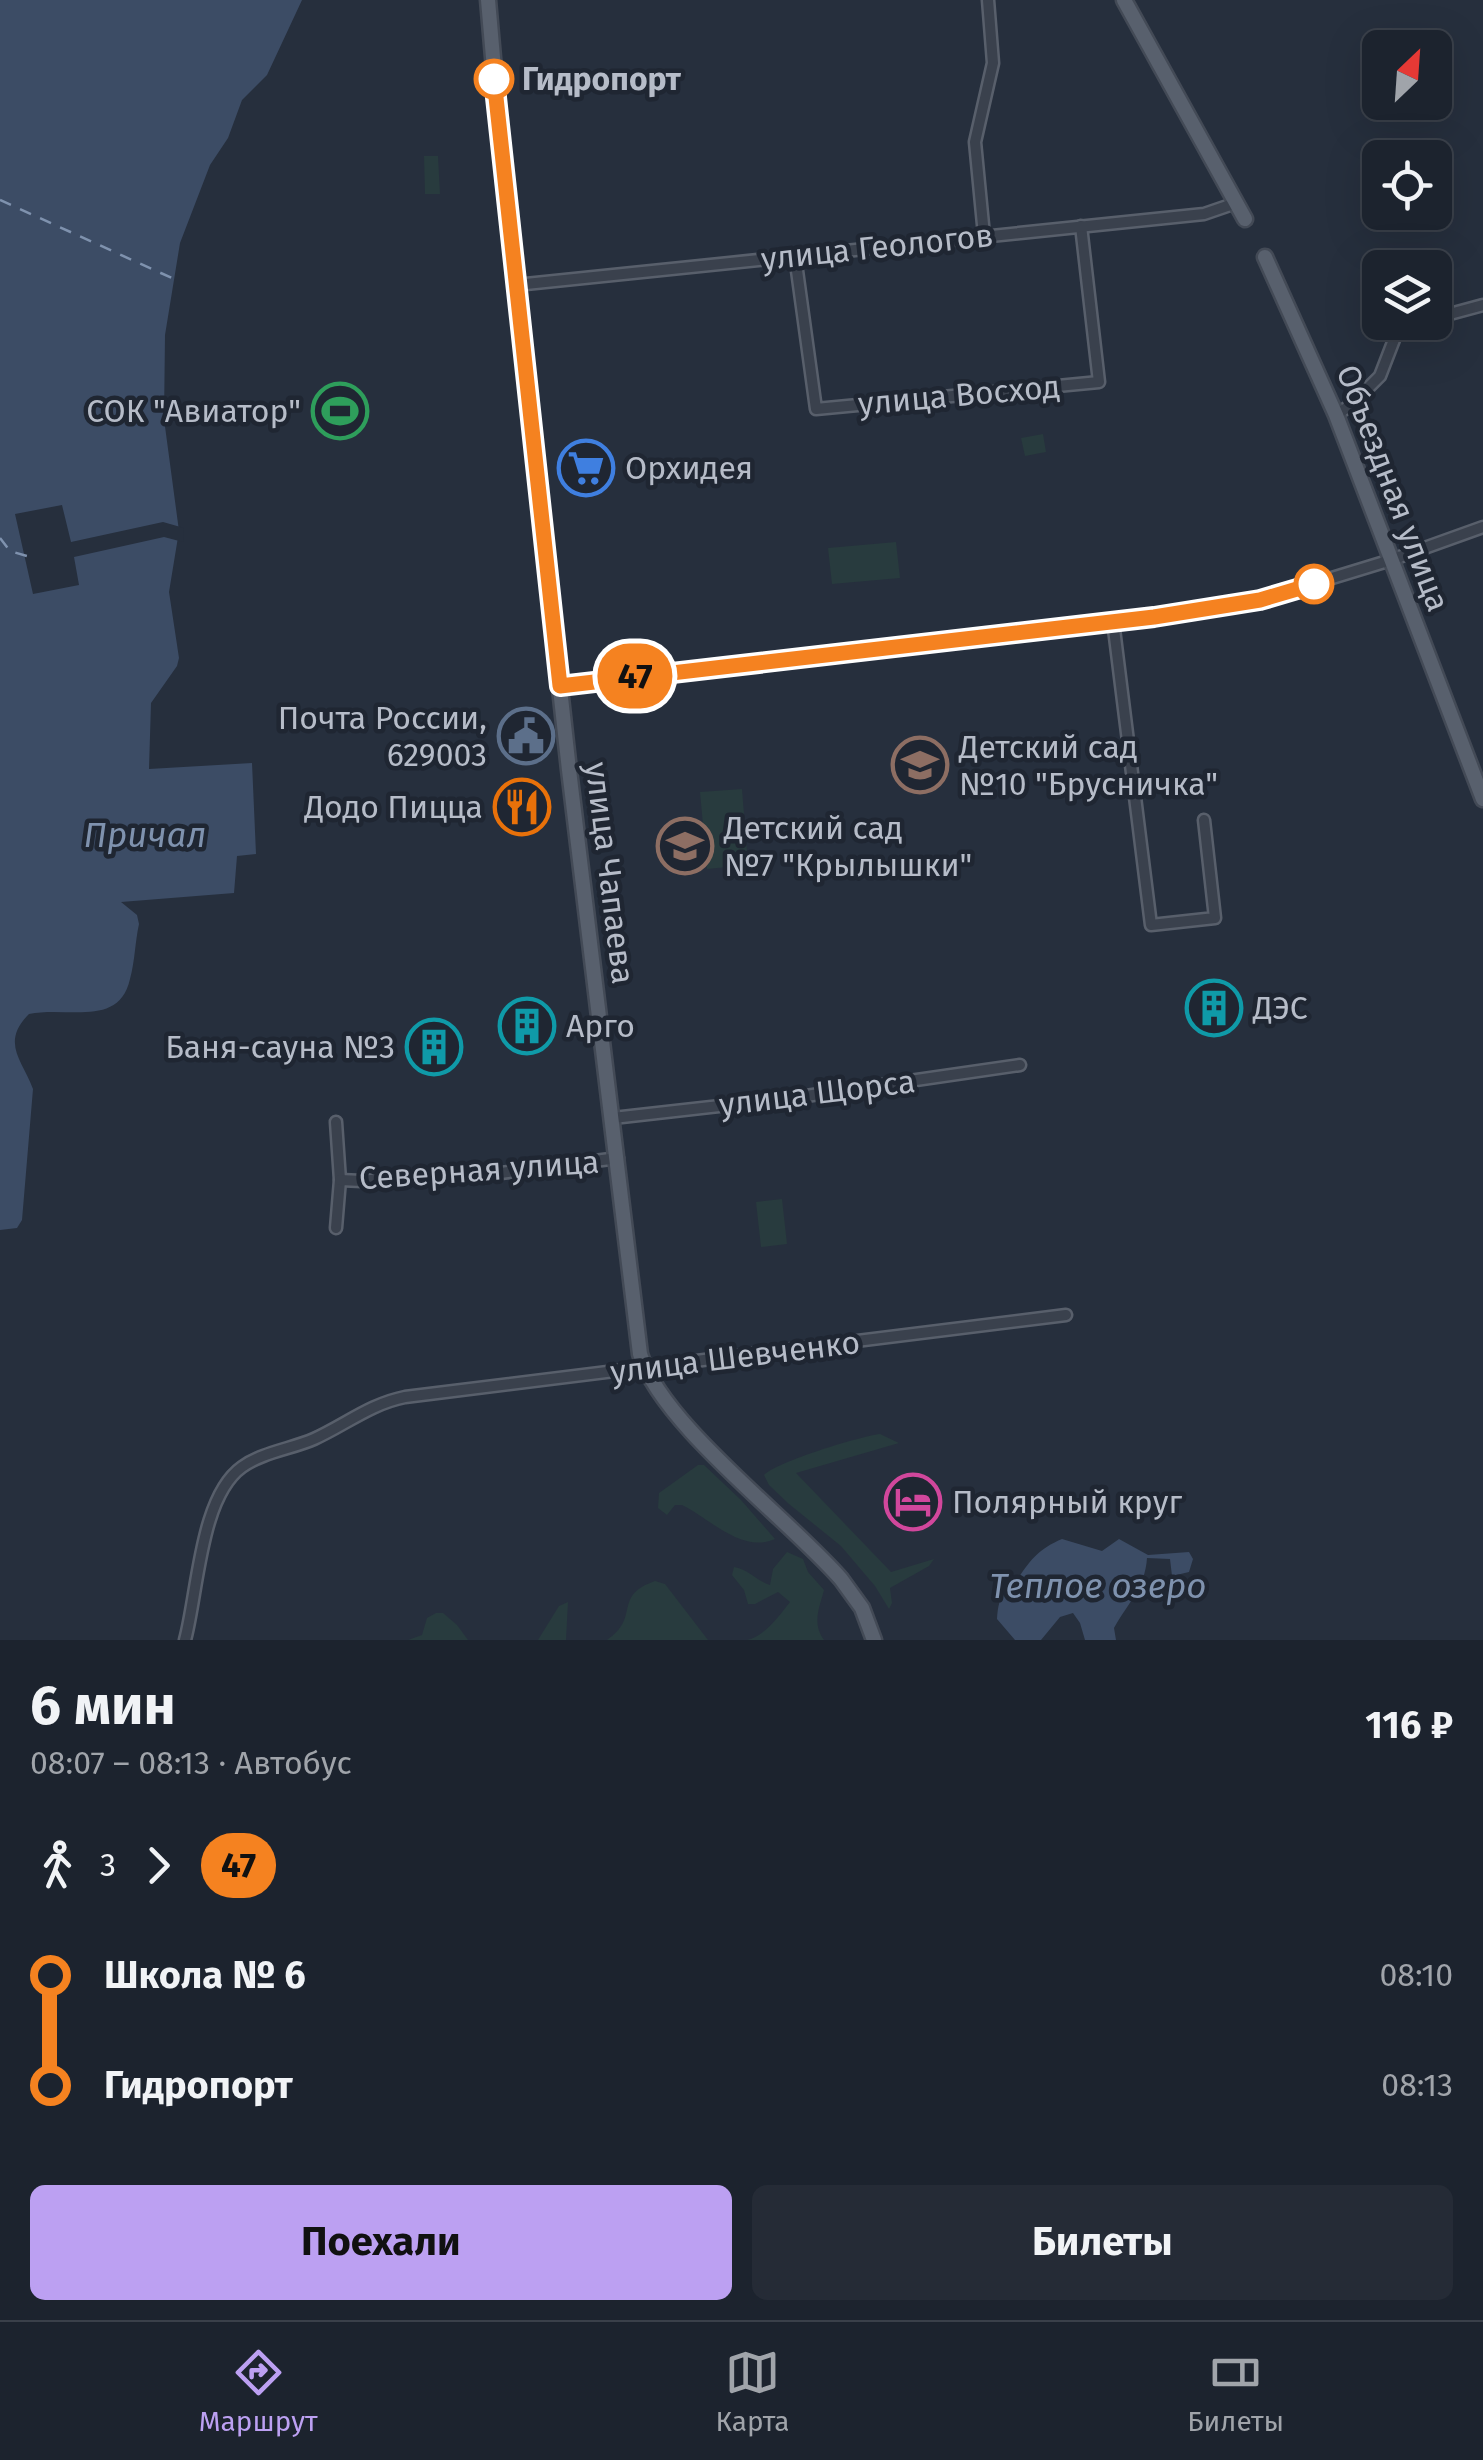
<!DOCTYPE html>
<html lang="ru">
<head>
<meta charset="utf-8">
<style>
  body { margin:0; font-family:"Fira Sans",sans-serif; background:#252b36; color:#f1f3f6; height:100vh; display:flex; flex-direction:column; font-size:38px; white-space:nowrap }
  * { box-sizing:border-box; margin:0 }
  p { font-size:32px; color:#a0a4aa }
  .icon { flex:none; width:55px; height:55px; fill:none; stroke:currentColor; stroke-width:2; stroke-linecap:round; stroke-linejoin:round }
  .map { position:relative; height:1640px; overflow:hidden }
  .drawer { display:flex; flex-direction:column; background:#1c232e; flex:1 }
  .drawer>* { flex:none }
  .badge { padding:0 20px; border-radius:32px; font-size:35px; line-height:65px }
  .needle { width:65px; rotate:25deg }
  .controls { position:absolute; left:1362px; top:30px; display:grid; gap:20px }
  .controls a { display:grid; place-items:center; width:90px; height:90px; border-radius:15px; background:#1c232e; box-shadow:0 10px 40px #0002,0 0 0 2px #3a404a; font-size:50px }
  .map>.badge { position:absolute; translate:-50% -50%; box-shadow:0 0 0 5px #fff }
  .legs { display:flex; align-items:center; gap:15px; height:110px; padding:0 30px; font-size:32px }
  .legs p { margin-inline-start:auto }
  .overview { display:flex; align-items:center; justify-content:space-between; height:170px; padding:0 30px }
  h1 { font-size:55px; font-weight:700; line-height:75px }
  .cta { display:flex; gap:20px; margin-top:auto; padding:20px 30px }
  .cta a { flex:1; height:115px; border-radius:15px; background:#bca0f2; color:#111; font-size:40px; font-weight:700; line-height:115px; text-align:center }
  .cta a+a { background:#252b36; color:#f1f3f6 }
  ul { padding:0 30px; list-style:none }
  li { display:flex; align-items:center; gap:35px; height:110px; font-size:38px }
  li i { display:grid; place-items:center; width:15px; height:100%; margin:0 12px; background:currentColor }
  li i::after { content:''; width:25px; height:25px; margin:-12px; border:8px solid; border-radius:50%; background:#1c232e }
  li p { margin-inline-start:auto }
  li:first-child i { background:linear-gradient(#0000 50%,currentColor 0) }
  li:last-child i { background:linear-gradient(currentColor 50%,#0000 0) }
  .tab-bar { display:flex; justify-content:space-around; align-items:center; height:140px; border-top:2px solid #3a404a; background:#1c232e; font-size:28px; color:#a0a4aa }
  .tab-bar a { display:grid; justify-items:center; gap:5px }
  .tab-bar .on { color:#bca0f2 }
  .map>svg:first-child { display:block }
  .green { fill:#283b3e }
  .water { fill:#3c4c65 }
  .pier { fill:#262f3d }
  .lines { fill:none; stroke-linecap:round; stroke-linejoin:round }
  .ferry { stroke:#7f92ae; stroke-width:2.5; stroke-dasharray:12 10; stroke-linecap:butt }
  .minor-casing { stroke:#585f6b; stroke-width:15 }
  .major-casing { stroke:#434a56; stroke-width:19 }
  .minor { stroke:#3a414d; stroke-width:10 }
  .major { stroke:#58606d; stroke-width:14 }
  .line-1-casing { stroke:#fff; stroke-width:22 }
  .line-1 { stroke:#f58220; stroke-width:15 }
  .stop-1-dot { fill:#fff; stroke:#f58220; stroke-width:5 }
  .labels { text-anchor:middle; dominant-baseline:central; stroke-width:9; stroke-linejoin:round; paint-order:stroke }
  .stop-label { font-size:32px; font-weight:bold; fill:#b6bcc8; stroke:#1f2632; text-anchor:start }
  .street-label { font-size:32px; fill:#b6bcc8; stroke:#1f2632 }
  .poi-label { font-size:32px; fill:#b6bcc8; stroke:#1f2632; text-anchor:start }
  .water-label { font-size:35px; font-style:italic; fill:#7f92ae; stroke:#1f2632 }
</style>
</head>
<body>
<div class="map">
<svg width="1483" height="1640" viewBox="0 0 1483 1640">
  <rect width="100%" height="100%" fill="#262f3d"/>
  <!-- green -->
  <g class="green">
    <polygon points="424,156 438,156 440,194 425,194"/>
    <polygon points="1043,434 1046,452 1025,456 1021,438"/>
    <polygon points="896,542 900,578 832,584 828,548"/>
    <polygon points="742,789 748,865 707,869 700,792"/>
    <polygon points="782,1199 787,1244 761,1247 756,1202"/>
    <path d="M880,1434L899,1443L796,1473L891,1572L934,1559L929,1566L890,1588L892,1603L889,1609L875,1586L841,1546L789,1504L769,1485L764,1475C779,1461 858,1437 880,1434Z"/>
    <path d="M698,1465H704L741,1500L775,1539C742,1554 709,1518 682,1505H675L667,1515L658,1508L659,1493Z"/>
    <path d="M787,1552L803,1559L808,1572L824,1590C819,1609 812,1623 824,1640H747C765,1636 779,1616 790,1602L778,1592L755,1604H748L744,1590L732,1575L734,1567C748,1569 757,1581 770,1585L773,1569Z"/>
    <path d="M655,1581L665,1584L708,1640H607C641,1617 612,1596 655,1581Z"/>
    <polygon points="568,1602 566,1640 538,1640 559,1606"/>
    <polygon points="436,1613 443,1613 457,1625 468,1640 408,1640 422,1635 427,1618"/>
  </g>
  <!-- water -->
  <g class="water">
    <path d="M0,0H302L267,75L242,100L228,138L210,165L180,243L165,335L164,419L179,531L169,592L179,658L177,666L151,703L149,769L252,763L256,854L237,856L234,893L121,902L137,915L139,924C135,942 135,961 130,979C119,1028 67,1006 29,1014C0,1043 23,1061 33,1089L22,1220L17,1228L0,1230Z"/>
    <path d="M1062,1539L1102,1551L1119,1539L1148,1555L1189,1552L1193,1559L1189,1572L1172,1576L1170,1559L1147,1558C1145,1588 1128,1603 1114,1628L1116,1640H1085L1080,1623L1073,1613L1060,1617L1041,1640H1015L997,1619C999,1591 1005,1596 1019,1577C1032,1558 1039,1549 1062,1539Z"/>
  </g>
  <!-- pier -->
  <polygon class="pier" points="62,505 71,542 163,522 184,528 183,542 164,537 74,557 79,585 33,594 15,514"/>
  <g class="lines">
    <!-- ferry -->
    <g class="ferry">
      <polyline points="0,200 174,279"/>
      <polyline points="0,538 10,551 30,557"/>
    </g>
    <!-- minor casing -->
    <g class="minor-casing">
      <g id="minor">
        <polyline points="984,235 975,142 993,63 988,0"/>
        <polyline points="795,256 816,409 1099,382 1081,226"/>
        <polyline points="516,285 1204,214 1236,203"/>
        <polyline points="1435,318 1483,305"/>
        <polyline points="1336,415 1351,405 1380,376 1397,332 1420,322"/>
        <polyline points="1113,621 1151,925 1215,918 1204,820"/>
        <polyline points="560,686 1138,619 1260,600 1391,560 1483,527"/>
        <polyline points="613,1118 799,1097 1020,1065"/>
        <polyline points="336,1122 340,1180 336,1228"/>
        <polyline points="340,1180 362,1181 455,1171 493,1174 618,1158"/>
        <path d="M185,1640C198,1592 200,1497 242,1467C263,1452 291,1449 314,1439C345,1425 370,1404 405,1397L1066,1315"/>
      </g>
    </g>
    <!-- major casing -->
    <g class="major-casing">
      <g id="major">
        <path d="M488,0L503,172L569,770L640,1354C662,1425 789,1519 841,1579L862,1608L874,1640"/>
        <polyline points="1124,0 1245,219"/>
        <polyline points="1265,257 1336,415 1483,799"/>
      </g>
    </g>
    <!-- minor -->
    <use href="#minor" class="minor"/>
    <!-- major -->
    <use href="#major" class="major"/>
  </g>
  <g class="lines">
    <!-- line-1 casing -->
    <g class="line-1-casing">
      <polyline id="line-1" points="494,79 560,686 1154,617 1260,600 1314,584"/>
    </g>
    <!-- line-1 -->
    <use href="#line-1" class="line-1"/>
  </g>
  <!-- icons -->
  <defs>
    <g id="stadium-ring" transform="scale(2.875)"><circle r="9.5" fill="#1f2632" stroke="#2e9e5b" stroke-width="1.5"/><path d="M0-5a6.5 5 0 1 0 0 10a6.5 5 0 1 0 0-10ZM-3.5-1.8h7v3.6h-7Z" fill="#2e9e5b"/></g>
    <g id="supermarket-ring" transform="scale(2.875)"><circle r="9.5" fill="#1f2632" stroke="#3f7fe0" stroke-width="1.5"/><path d="M-6-5.5h2.5l.6 2H6L4.5 2H-2.5L-4.4-4H-6ZM-1.5 3.2a1.3 1.3 0 1 0 .1 0ZM3 3.2a1.3 1.3 0 1 0 .1 0Z" fill="#3f7fe0"/></g>
    <g id="civic-ring" transform="scale(2.875)"><circle r="9.5" fill="#1f2632" stroke="#5c6f8a" stroke-width="1.5"/><path d="M-.6-6.5H3V-4.5H.6V-3L4-1V1h2V6H-6V1h2V-1L-.6-3ZM-1.2 2.5V6h2.4V2.5Z" fill="#5c6f8a"/></g>
    <g id="school-ring" transform="scale(2.875)"><circle r="9.5" fill="#1f2632" stroke="#8d6e63" stroke-width="1.5"/><path d="M0-5L7-2L0 1L-7-2ZM-4 1L0 2.5L4 1V4Q0 6-4 4Z" fill="#8d6e63"/></g>
    <g id="restaurant-ring" transform="scale(2.875)"><circle r="9.5" fill="#1f2632" stroke="#e8710a" stroke-width="1.5"/><path d="M-5-6h1v4h1v-4h1v4h1v-4h1v5L-1.5 .5V6h-2V.5L-5-1ZM5-6V6H3V1.5H1.5Q1.5-4 5-6Z" fill="#e8710a"/></g>
    <g id="building-ring" transform="scale(2.875)"><circle r="9.5" fill="#1f2632" stroke="#0f9aa8" stroke-width="1.5"/><path d="M-4-6H4V6H1V3H-1V6H-4ZM-2.5-4.3h1.7v1.8h-1.7ZM.8-4.3h1.7v1.8H.8ZM-2.5-1h1.7V.8h-1.7ZM.8-1h1.7V.8H.8Z" fill="#0f9aa8"/></g>
    <g id="hotel-ring" transform="scale(2.875)"><circle r="9.5" fill="#1f2632" stroke="#d1479c" stroke-width="1.5"/><path d="M-6-4.5h1.5V1H6V5H4.5V3h-9V5H-6ZM-4 0a1.8 1.8 0 1 1 3.6 0ZM.5 0V-2.5h3Q6-2.5 6 0Z" fill="#d1479c"/></g>
  </defs>
  <g fill-rule="evenodd">
    <use href="#stadium-ring" x="340" y="411"/>
    <use href="#supermarket-ring" x="586" y="468"/>
    <use href="#civic-ring" x="526" y="736"/>
    <use href="#school-ring" x="920" y="765"/>
    <use href="#restaurant-ring" x="522" y="807"/>
    <use href="#school-ring" x="685" y="846"/>
    <use href="#building-ring" x="1214" y="1008"/>
    <use href="#building-ring" x="527" y="1026"/>
    <use href="#building-ring" x="434" y="1047"/>
    <use href="#hotel-ring" x="913" y="1502"/>
  </g>
  <!-- markers -->
  <g class="stop-1-dot">
    <circle cx="494" cy="79" r="18"/>
    <circle cx="1314" cy="584" r="18"/>
  </g>
  <g class="labels">
    <!-- stop labels -->
    <g class="stop-label">
      <text x="522" y="79">Гидропорт</text>
    </g>
    <!-- street labels -->
    <g class="street-label">
      <text transform="translate(877 247) rotate(-6)">улица Геологов</text>
      <text transform="translate(959 395) rotate(-5)">улица Восход</text>
      <text transform="translate(1393 488) rotate(69)">Объездная улица</text>
      <text transform="translate(610 873) rotate(83)">улица Чапаева</text>
      <text transform="translate(817 1093) rotate(-7)">улица Щорса</text>
      <text transform="translate(479 1170) rotate(-4)">Северная улица</text>
      <text transform="translate(735 1357) rotate(-7)">улица Шевченко</text>
    </g>
    <!-- poi labels -->
    <g class="poi-label">
      <text x="301" y="411" text-anchor="end">СОК "Авиатор"</text>
      <text x="625" y="468">Орхидея</text>
      <text x="487" y="718" text-anchor="end">Почта России,<tspan x="487" dy="37">629003</tspan></text>
      <text x="959" y="747">Детский сад<tspan x="959" dy="37">№10 "Брусничка"</tspan></text>
      <text x="483" y="807" text-anchor="end">Додо Пицца</text>
      <text x="724" y="828">Детский сад<tspan x="724" dy="37">№7 "Крылышки"</tspan></text>
      <text x="1253" y="1008">ДЭС</text>
      <text x="566" y="1026">Арго</text>
      <text x="395" y="1047" text-anchor="end">Баня-сауна №3</text>
      <text x="952" y="1502">Полярный круг</text>
    </g>
    <!-- water labels -->
    <g class="water-label">
      <text x="145" y="835">Причал</text>
      <text x="1098" y="1586">Теплое озеро</text>
    </g>
  </g>
</svg>
<div class="controls">
<a><svg class="needle" viewBox="-14 -14 28 28"><path d="M0-13l5 13h-10z" fill="#e53935"/><path d="M0 13l5-13h-10z" fill="#a0a4aa"/></svg></a>
<a><svg class="icon" aria-label="locate" viewBox="0 0 24 24"><circle cx="12" cy="12" r="6"/><path d="M12 2v4M12 18v4M2 12h4M18 12h4"/></svg></a>
<a><svg class="icon" aria-label="layers" viewBox="0 0 24 24"><path d="M12 4l9 5-9 5-9-5zM3 14l9 5 9-5"/></svg></a>
</div>
<b class="badge" style="left:635px;top:676px;background:#f58220;color:#111">47</b>
</div>
<section class="drawer">
<div class="overview"><div><h1>6 мин</h1><p>08:07 – 08:13 · Автобус</p></div><b>116 ₽</b></div>
<div class="legs"><svg class="icon" aria-label="walk" viewBox="0 0 24 24"><circle cx="13" cy="4" r="2"/><path d="M13 8l-2 6 4 7M11 14l-3 7M7 12l3-4h3l4 4"/></svg>3<svg class="icon" aria-label="forward" viewBox="0 0 24 24"><path d="M9 5l7 7-7 7"/></svg><b class="badge" style="background:#f58220;color:#111">47</b></div>
<ul>
<li><i style="color:#f58220"></i><b>Школа № 6</b><p>08:10</p></li>
<li><i style="color:#f58220"></i><b>Гидропорт</b><p>08:13</p></li>
</ul>
<div class="cta"><a>Поехали</a><a>Билеты</a></div>
</section>
<nav class="tab-bar">
<a class="on"><svg class="icon" aria-label="directions" viewBox="0 0 24 24"><path d="M12 3l9 9-9 9-9-9zM9 14v-3h6M13 9l2 2-2 2"/></svg>Маршрут</a>
<a><svg class="icon" aria-label="map" viewBox="0 0 24 24"><path d="M3 6l6-2 6 2 6-2v14l-6 2-6-2-6 2zM9 4v14M15 6v14"/></svg>Карта</a>
<a><svg class="icon" aria-label="tickets" viewBox="0 0 24 24"><path d="M3 7h18v10H3zM15 7v10"/></svg>Билеты</a>
</nav>
</body>
</html>
